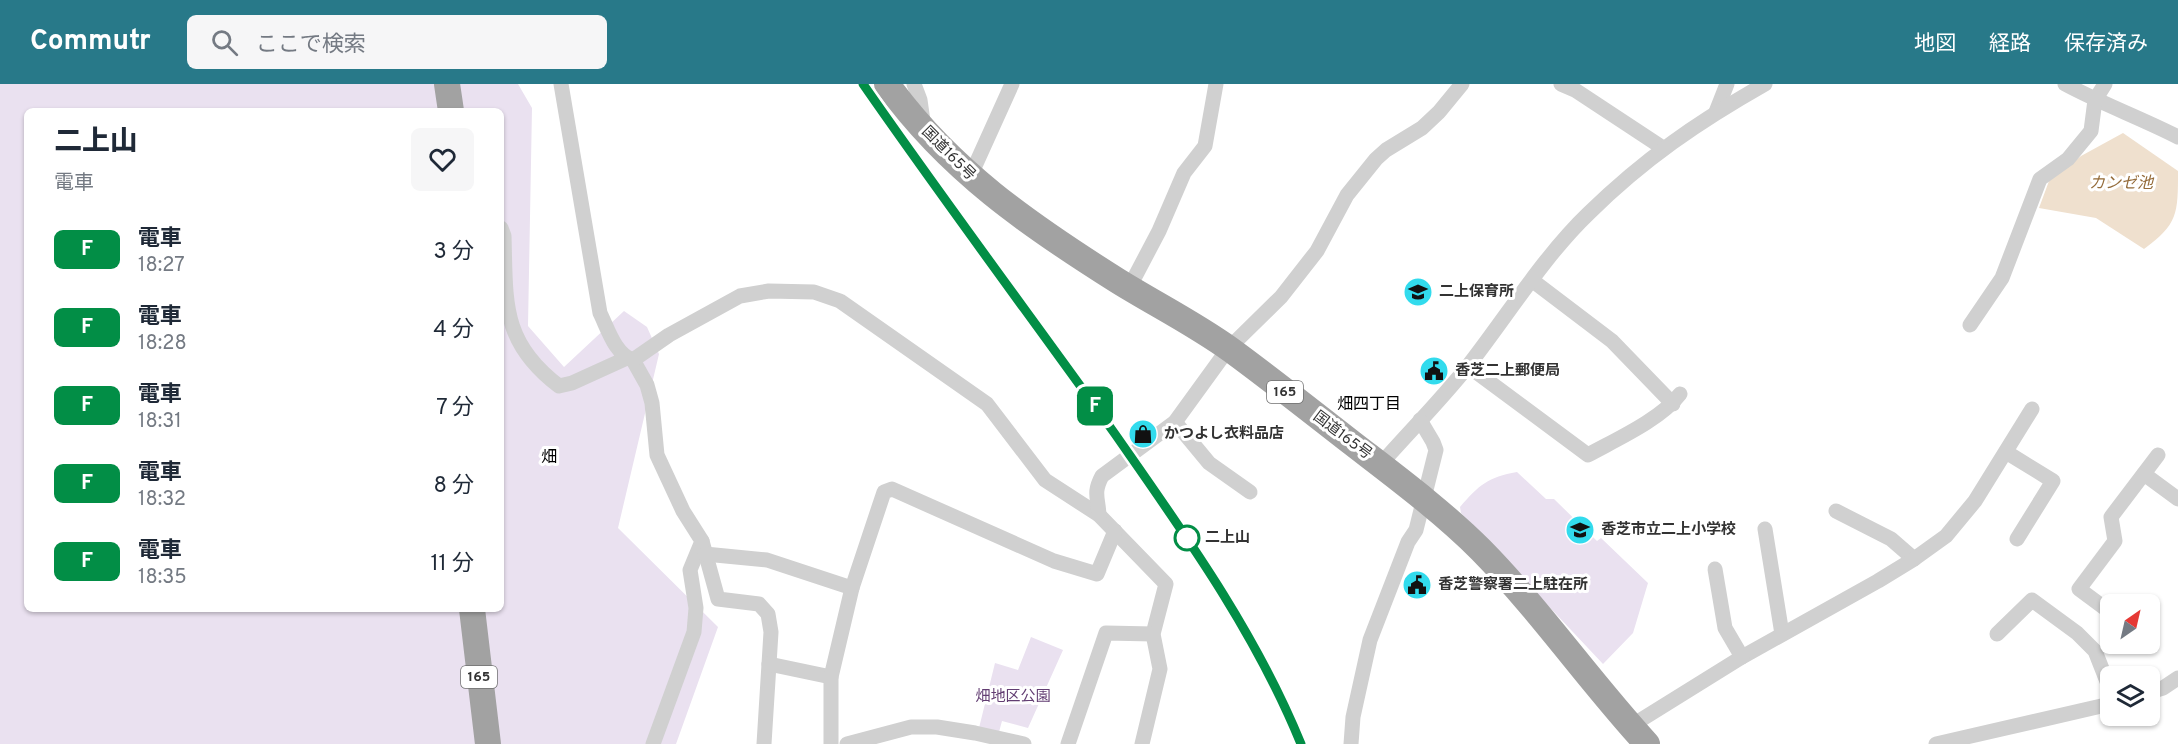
<!DOCTYPE html>
<html lang="ja">
<head>
<meta charset="utf-8">
<style>
  body { margin:0; font-family:Overpass,"Noto Sans JP",sans-serif; background:#f6f6f7; color:#1f2937; height:100vh; display:flex; flex-direction:column; font-size:22px; white-space:nowrap }
  * { box-sizing:border-box; margin:0 }
  p { font-size:20px; color:#747a83 }
  .icon { flex:none; width:33px; height:33px; fill:none; stroke:currentColor; stroke-width:2; stroke-linecap:round; stroke-linejoin:round }
  .map { position:relative; flex:1; overflow:hidden }
  .details { position:absolute; left:24px; top:24px; width:480px; height:504px; display:flex; flex-direction:column; background:#fff; border-radius:9px; box-shadow:0 2px 4px #0004 }
  .details>* { flex:none }
  .badge { padding:0 12px; border-radius:9px; font-size:21px; line-height:39px }
  .needle { width:39px; rotate:34deg }
  .fabs { position:absolute; left:2100px; top:510px; display:grid; gap:12px }
  .fabs a { display:grid; place-items:center; width:60px; height:60px; border-radius:9px; background:#fff; box-shadow:0 2px 4px #0004; font-size:30px }
  .map>.badge { position:absolute; translate:-50% -50%; box-shadow:0 0 0 3px #fff }
  .round { display:grid; place-items:center; flex:none; width:63px; height:63px; border-radius:9px; background:#f6f6f7 }
  .head { display:flex; align-items:center; justify-content:space-between; height:102px; padding:0 30px }
  h1 { font-size:28px; font-weight:800; line-height:45px }
  ul { padding:0; list-style:none }
  li { display:flex; align-items:center; gap:18px; height:78px; padding:0 30px }
  li div { flex:1 }
  li b { display:block; font-size:22px }
  li em { font-style:normal }
  li .badge { min-width:66px; font-weight:700; text-align:center }
  header { display:flex; align-items:center; gap:36px; box-sizing:border-box; height:84px; padding:0 30px; background:#287989; color:#fff }
  header strong { font-size:28px }
  nav { display:flex; gap:33px; margin-inline-start:auto; font-size:21px }
  .search { width:420px; height:54px; background:#f6f6f7; display:flex; align-items:center; gap:15px; box-sizing:border-box; padding:0 21px; border-radius:9px; color:#747a83; font-size:22px }
  .map>svg:first-child { display:block }
  .green { fill:#eae1f0; fill-rule:evenodd }
  .water { fill:#efe0ce }
  .lines { fill:none; stroke-linecap:round; stroke-linejoin:round }
  .minor { stroke:#d0d0d0; stroke-width:15 }
  .trunk { stroke:#a2a2a2; stroke-width:26 }
  .rail-casing { stroke:#888; stroke-width:6 }
  .rail { stroke:#fff; stroke-width:4; stroke-dasharray:11; stroke-linecap:butt }
  .line-casing { stroke:#fff; stroke-width:14 }
  .line { stroke:#028e46; stroke-width:9 }
  .stop-dot { fill:#fff; stroke:#028e46; stroke-width:3 }
  .labels { text-anchor:middle; dominant-baseline:central; stroke-width:6; stroke-linejoin:round; paint-order:stroke }
  .shield { fill:#fff; stroke:#707070; stroke-width:1.5 }
  .shield-label { font-size:14px; font-weight:bold; fill:#333 }
  .street-label { font-size:15px; fill:#333; stroke:#fff }
  .poi-label { font-size:15px; font-weight:bold; fill:#333; stroke:#fff; text-anchor:start }
  .stop-label { font-size:15px; font-weight:bold; fill:#333; stroke:#fff; text-anchor:start }
  .park-label { font-size:15px; fill:#623d72; stroke:#fff }
  .water-label { font-size:16px; font-style:italic; fill:#946b39; stroke:#fff }
  .neighbourhood-label { font-size:16px; fill:#000; stroke:#fff }
</style>
</head>
<body>
<header>
<strong>Commutr</strong>
<div class="search"><svg class="icon" aria-label="search" viewBox="0 0 24 24"><circle cx="10" cy="10" r="6"/><path d="M15 15l6 6"/></svg>ここで検索</div>
<nav><a>地図</a><a>経路</a><a>保存済み</a></nav>
</header>
<div class="map">
<svg width="2178" height="660" viewBox="0 0 2178 660">
  <rect width="100%" height="100%" fill="#fff"/>
  <!-- green -->
  <g class="green">
    <path d="M0,0H518L532,24L528,242L564,283L624,227L647,243L659,270L618,444L718,543L676,660H0ZM27,27H501V525H27Z"/>
    <path d="M1517,388L1546,415H1554L1597,457L1601,454L1648,499L1633,549L1603,580L1461,429L1460,423C1479,401 1488,393 1517,388Z"/>
    <polygon points="1031,553 1063,566 1028,644 1002,637 999,648 979,644 995,579 1018,586"/>
  </g>
  <!-- water -->
  <path class="water" d="M2123,49L2178,87C2178,130 2178,140 2144,165L2096,134L2039,124L2049,97L2081,72Z"/>
  <g class="lines">
    <!-- minor -->
    <g class="minor">
      <path d="M561,0L600,229C608,245 615,270 633,276L647,301L652,319L657,371L683,427L702,457L690,486L696,524L694,548L653,660"/>
      <polyline points="914,0 920,16 924,44"/>
      <polyline points="1561,0 1575,6 1663,64"/>
      <path d="M2065,0C2102,20 2141,34 2178,53"/>
      <polyline points="1716,28 1727,0"/>
      <polyline points="970,93 1012,0"/>
      <path d="M501,144L504,152C506,218 501,258 559,302L572,299L627,274"/>
      <polyline points="1533,197 1612,257 1673,320"/>
      <polyline points="1129,204 1159,147 1184,89 1205,62 1216,0"/>
      <polyline points="1970,241 2002,194 2040,95 2068,75 2091,47 2095,16 2105,0"/>
      <polyline points="633,276 669,251 740,212 769,207 814,208 840,217 987,320 1045,396 1099,431 1166,500 1153,550 1160,585 1142,660"/>
      <path d="M1468,282L1588,371C1617,355 1660,336 1680,310"/>
      <polyline points="1175,338 1209,379 1250,408"/>
      <polyline points="2006,368 2053,397 2017,455"/>
      <path d="M1380,381C1409,348 1441,316 1468,282C1507,232 1544,172 1589,129C1644,75 1698,38 1765,0"/>
      <polyline points="2144,390 2178,415"/>
      <polyline points="1836,427 1891,455 1914,475"/>
      <path d="M1099,431C1098,413 1093,409 1102,392L1175,338L1228,265L1281,213L1317,167L1347,111L1376,75L1386,66L1422,44L1439,28L1462,0"/>
      <polyline points="1765,445 1782,550"/>
      <polyline points="702,457 718,515 759,520 768,530 771,548 764,660"/>
      <polyline points="705,470 767,476 852,504"/>
      <polyline points="2110,528 2079,505 2115,457 2111,433 2158,371"/>
      <polyline points="1997,550 2032,516 2077,549 2095,567 2110,605"/>
      <polyline points="1742,573 1878,497 1914,475 1946,452 1975,417 2032,325"/>
      <polyline points="769,580 831,593"/>
      <polyline points="2150,608 2163,604 2178,594"/>
      <polyline points="1631,642 1742,573 1725,544 1715,485"/>
      <polyline points="831,660 831,593 852,504 884,408 892,405 1054,477 1097,490 1115,447"/>
      <polyline points="847,660 911,643 937,643 975,649 1024,660"/>
      <polyline points="1068,660 1106,549 1153,550"/>
      <polyline points="1351,660 1353,633 1370,556 1408,458 1416,446 1436,366 1433,358 1420,336"/>
      <polyline points="1936,660 2110,620"/>
    </g>
    <!-- trunk -->
    <g class="trunk">
      <polyline points="447,0 451,27"/>
      <path d="M887,0C949,86 1029,141 1118,197C1155,220 1195,240 1231,266C1272,296 1312,328 1352,359C1396,393 1442,427 1481,466C1541,527 1589,597 1647,660"/>
      <polyline points="472,525 488,660"/>
    </g>
    <!-- rail casing -->
    <g class="rail-casing">
      <path id="rail" d="M863,0C947,119 1033,235 1117,354C1186,451 1256,549 1301,660"/>
    </g>
    <!-- rail -->
    <use href="#rail" class="rail"/>
  </g>
  <g class="lines">
    <!-- line casing -->
    <g class="line-casing">
      <path id="line" d="M863,0C945,118 1031,233 1115,350C1184,449 1255,547 1301,660"/>
    </g>
    <!-- line -->
    <use href="#line" class="line"/>
  </g>
  <!-- icons -->
  <defs>
    <g id="school-disc" transform="scale(1.5)"><circle r="9.5" fill="#32dbed" stroke="#fff"/><path d="M0-5L7-2L0 1L-7-2ZM-4 1L0 2.5L4 1V4Q0 6-4 4Z" fill="#111"/></g>
    <g id="civic-disc" transform="scale(1.5)"><circle r="9.5" fill="#32dbed" stroke="#fff"/><path d="M-.6-6.5H3V-4.5H.6V-3L4-1V1h2V6H-6V1h2V-1L-.6-3ZM-1.2 2.5V6h2.4V2.5Z" fill="#111"/></g>
    <g id="shop-disc" transform="scale(1.5)"><circle r="9.5" fill="#32dbed" stroke="#fff"/><path d="M-5-2.5h2.3a2.7 3.5 0 0 1 5.4 0H5L5.5 6h-11ZM-1.5-2.5h3a1.5 2.3 0 0 0-3 0Z" fill="#111"/></g>
  </defs>
  <g fill-rule="evenodd">
    <use href="#school-disc" x="1418" y="208"/>
    <use href="#civic-disc" x="1434" y="287"/>
    <use href="#shop-disc" x="1143" y="350"/>
    <use href="#school-disc" x="1580" y="446"/>
    <use href="#civic-disc" x="1417" y="501"/>
  </g>
  <!-- markers -->
  <circle class="stop-dot" cx="1187" cy="454" r="12"/>
  <g class="labels">
    <!-- shield labels -->
    <g class="shield">
      <rect x="1267" y="297" width="36" height="22" rx="4.5"/>
      <rect x="461" y="582" width="36" height="22" rx="4.5"/>
    </g>
    <g class="shield-label">
      <text x="1285" y="308">165</text>
      <text x="479" y="593">165</text>
    </g>
    <!-- street labels -->
    <g class="street-label">
      <text transform="translate(948 70) rotate(45)">国道165号</text>
      <text transform="translate(1342 352) rotate(37)">国道165号</text>
    </g>
    <!-- poi labels -->
    <g class="poi-label">
      <text x="1439" y="208">二上保育所</text>
      <text x="1455" y="287">香芝二上郵便局</text>
      <text x="1164" y="350">かつよし衣料品店</text>
      <text x="1601" y="446">香芝市立二上小学校</text>
      <text x="1438" y="501">香芝警察署二上駐在所</text>
    </g>
    <!-- stop labels -->
    <g class="stop-label">
      <text x="1205" y="454">二上山</text>
    </g>
    <!-- park labels -->
    <g class="park-label">
      <text x="1013" y="613">畑地区公園</text>
    </g>
    <!-- water labels -->
    <g class="water-label">
      <text x="2121" y="100">カンゼ池</text>
    </g>
    <!-- neighbourhood labels -->
    <g class="neighbourhood-label">
      <text x="1369" y="321">畑四丁目</text>
      <text x="549" y="374">畑</text>
    </g>
  </g>
</svg>
<div class="fabs">
<a><svg class="needle" viewBox="-14 -14 28 28"><path d="M0-13l5 13h-10z" fill="#e53935"/><path d="M0 13l5-13h-10z" fill="#747a83"/></svg></a>
<a><svg class="icon" aria-label="layers" viewBox="0 0 24 24"><path d="M12 4l9 5-9 5-9-5zM3 14l9 5 9-5"/></svg></a>
</div>
<b class="badge" style="left:1095px;top:322px;background:#028e46;color:#fff">F</b>
<section class="details">
<div class="head"><div><h1>二上山</h1><p>電車</p></div><a class="round"><svg class="icon" aria-label="heart" viewBox="0 0 24 24"><path d="M12 20l-8-8c-3-5 5-10 8-4 3-6 11-1 8 4z"/></svg></a></div>
<ul>
<li><span class="badge" style="background:#028e46;color:#fff">F</span><div><b>電車</b><p>18:27</p></div><em>3 分</em></li>
<li><span class="badge" style="background:#028e46;color:#fff">F</span><div><b>電車</b><p>18:28</p></div><em>4 分</em></li>
<li><span class="badge" style="background:#028e46;color:#fff">F</span><div><b>電車</b><p>18:31</p></div><em>7 分</em></li>
<li><span class="badge" style="background:#028e46;color:#fff">F</span><div><b>電車</b><p>18:32</p></div><em>8 分</em></li>
<li><span class="badge" style="background:#028e46;color:#fff">F</span><div><b>電車</b><p>18:35</p></div><em>11 分</em></li>
</ul>
</section>
</div>
</body>
</html>
